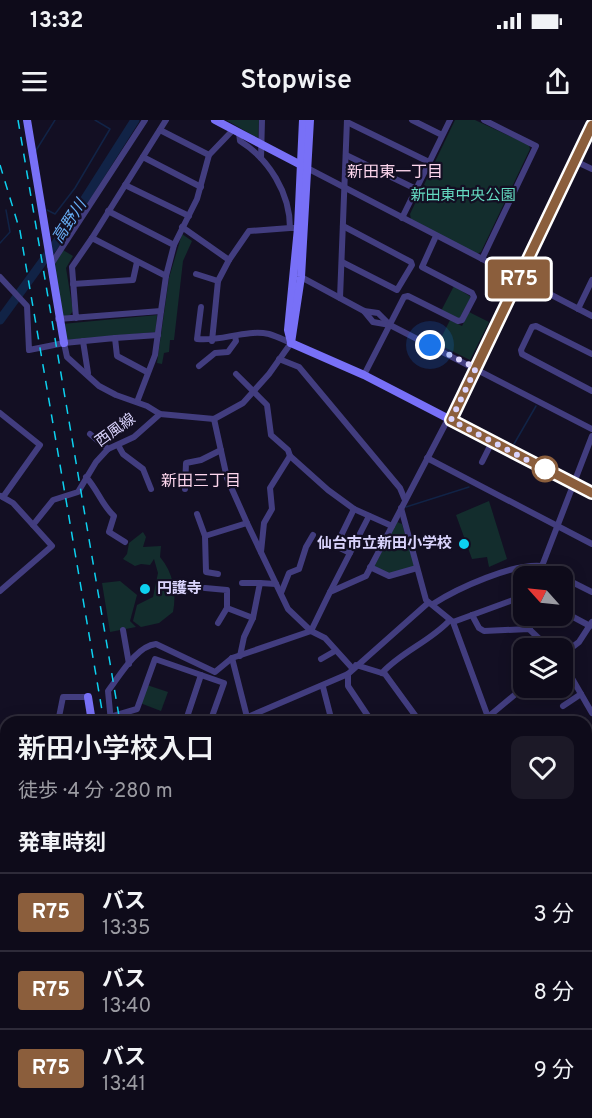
<!DOCTYPE html>
<html lang="ja">
<head>
<meta charset="utf-8">
<style>
  body { margin:0; font-family:Overpass,"Noto Sans JP",sans-serif; background:#1c1927; color:#f1f3f6; height:100vh; display:flex; flex-direction:column; font-size:22px; white-space:nowrap }
  * { box-sizing:border-box; margin:0 }
  p { font-size:20px; color:#9b9ba2 }
  .icon { flex:none; width:33px; height:33px; fill:none; stroke:currentColor; stroke-width:2; stroke-linecap:round; stroke-linejoin:round }
  .map { position:relative; flex:1; overflow:hidden }
  .panel { position:absolute; left:0px; top:596px; width:592px; height:404px; display:flex; flex-direction:column; background:#0e0b1a; border-radius:18px 18px 0 0; box-shadow:0 3px 15px #0003,0 0 0 2px #2e2b39 }
  .panel>* { flex:none }
  .badge { padding:0 12px; border-radius:4px; font-size:21px; line-height:39px }
  .needle { width:39px; rotate:297deg }
  .controls { position:absolute; left:513px; top:446px; display:grid; gap:12px }
  .controls a { display:grid; place-items:center; width:60px; height:60px; border-radius:12px; background:#0e0b1a; box-shadow:0 3px 15px #0003,0 0 0 2px #2e2b39; font-size:30px }
  .you { position:absolute; width:30px; height:30px; margin:-15px; border:4px solid #fff; border-radius:50%; background:#1a73e8; box-shadow:0 0 0 9px #1a73e833 }
  .map>.badge { position:absolute; translate:-50% -50%; box-shadow:0 0 0 3px #fff }
  h2 { padding:0 18px; font-size:22px; line-height:54px }
  .round { display:grid; place-items:center; flex:none; width:63px; height:63px; border-radius:12px; background:#1c1927 }
  .headline { display:flex; align-items:center; justify-content:space-between; height:102px; padding:0 18px }
  h1 { font-size:28px; font-weight:600; line-height:45px }
  ul { padding:0; list-style:none }
  li { display:flex; align-items:center; gap:18px; height:78px; padding:0 18px; border-top:2px solid #2e2b39 }
  li div { flex:1 }
  li b { display:block; font-size:22px }
  li em { font-style:normal }
  li .badge { min-width:66px; font-weight:700; text-align:center }
  .status { display:flex; justify-content:space-between; align-items:center; height:42px; padding:0 30px; background:#0e0b1a; direction:ltr }
  .status svg { height:16px; fill:currentColor }
  header { display:flex; justify-content:space-between; align-items:center; height:78px; padding:0 18px; background:#0e0b1a; font-size:27px; font-weight:600 }
  .map>svg:first-child { display:block }
  .green { fill:#132d2d }
  .lines { fill:none; stroke-linecap:round; stroke-linejoin:round }
  .stream { stroke:#112346; stroke-width:1.5 }
  .river { stroke:#112346; stroke-width:9 }
  .street { stroke:#423d7f; stroke-width:6 }
  .secondary { stroke:#7870f7; stroke-width:8 }
  .rail { stroke:#0dd1ef; stroke-width:1.5; stroke-dasharray:9 8; stroke-linecap:butt }
  .line-casing { stroke:#fff; stroke-width:14 }
  .line { stroke:#8b5e3c; stroke-width:9 }
  .walk { stroke:#dad4fd; stroke-width:6; stroke-dasharray:0 10.8 }
  .stop-dot { fill:#fff; stroke:#8b5e3c; stroke-width:3 }
  .poi-dot { fill:#0dd1ef; stroke:#130f23; stroke-width:2 }
  .labels { text-anchor:middle; dominant-baseline:central; stroke-width:4.5; stroke-linejoin:round; paint-order:stroke }
  .park-label { font-size:15px; fill:#64d9c0; stroke:#130f23 }
  .street-label { font-size:15px; fill:#dad4fd; stroke:#130f23 }
  .poi-label { font-size:15px; font-weight:bold; fill:#dad4fd; stroke:#130f23; text-anchor:end }
  .neighbourhood-label { font-size:16px; fill:#fdd6ed; stroke:#130f23 }
  .water-label { font-size:16px; font-style:italic; fill:#68aff7; stroke:#130f23 }
</style>
</head>
<body>
<div class="status"><b>13:32</b><svg viewBox="0 0 49 12"><path d="M0 12V9h3v3zM5 12V6h3v6zM10 12V3h3v9zM15 12V0h3v12zM26 1h20v11H26zM47 4h2v5h-2z"/></svg></div>
<header><svg class="icon" aria-label="menu" viewBox="0 0 24 24"><path d="M4 6h16M4 12h16M4 18h16"/></svg>Stopwise<svg class="icon" aria-label="share" viewBox="0 0 24 24"><path d="M12 15V3M7 8l5-5 5 5M5 13v7h14v-7"/></svg></header>
<div class="map">
<svg width="592" height="998" viewBox="0 0 592 998">
  <rect width="100%" height="100%" fill="#130f23"/>
  <!-- green -->
  <g class="green">
    <polygon points="226,0 259,0 258,18"/>
    <polygon points="455,0 475,0 529,25 530,29 481,132 477,134 411,100 410,94"/>
    <polygon points="182,114 192,121 183,141 174,220 170,220 169,232 164,233 162,244 157,243 169,158"/>
    <polygon points="63,130 73,136 66,148 73,191 70,195 61,197 51,147"/>
    <polygon points="454,166 471,177 461,197 457,199 441,191"/>
    <polygon points="469,192 489,202 470,240 438,224 450,200 462,206"/>
    <polygon points="157,195 156,212 66,220 62,204"/>
    <polygon points="489,381 507,439 489,447 487,437 472,439 456,395"/>
    <polygon points="397,402 402,404 415,446 389,455 374,447"/>
    <path d="M143,412L146,417L143,427L161,426L160,437C173,452 177,473 173,492L159,503L141,507L133,501L137,485L153,477L158,453L154,439L150,445L141,444L135,446L123,439L127,434L129,423Z"/>
    <polygon points="120,461 137,475 130,501 136,507 110,512 102,463"/>
    <polygon points="147,565 168,572 161,591 140,583"/>
  </g>
  <g class="lines">
    <!-- stream -->
    <g class="stream">
      <polyline points="35,32 55,0"/>
      <polyline points="47,90 55,94 75,68 110,9 95,0"/>
      <polyline points="0,123 10,112 6,90"/>
      <polyline points="514,324 536,286"/>
      <polyline points="406,387 469,367"/>
    </g>
    <!-- river -->
    <polyline class="river" points="0,200 62,115 135,0"/>
    <!-- street -->
    <g class="street">
      <polyline points="412,0 442,15"/>
      <polyline points="347,2 429,42"/>
      <polyline points="160,10 209,35"/>
      <path d="M239,13L240,21C269,39 290,73 290,108H298"/>
      <polyline points="346,35 416,69"/>
      <polyline points="143,37 201,67"/>
      <polyline points="261,38 262,0"/>
      <polyline points="575,41 592,49"/>
      <polyline points="309,49 592,196"/>
      <polyline points="125,65 189,96"/>
      <polyline points="108,91 174,125"/>
      <polyline points="402,98 450,0"/>
      <polyline points="182,107 229,140 218,161 212,221"/>
      <polyline points="92,118 166,0"/>
      <polyline points="482,139 536,26 484,0"/>
      <polyline points="229,140 249,111 290,108"/>
      <polyline points="342,142 397,170 412,145 411,142 343,106"/>
      <polyline points="50,146 145,0"/>
      <polyline points="196,154 218,161"/>
      <polyline points="166,156 174,125 197,79 209,35 233,10"/>
      <path d="M0,157L27,186L29,230L64,223L67,237L99,266L116,275L147,286L160,294L214,299L243,283L269,254L291,223C284,220 276,216 269,214C245,209 221,222 197,219L201,187"/>
      <polyline points="301,157 364,191 378,193 390,205 592,309"/>
      <polyline points="73,164 133,160 137,142"/>
      <polyline points="340,178 347,0"/>
      <polyline points="578,189 592,160"/>
      <polyline points="364,191 373,202 390,205"/>
      <polyline points="58,199 161,191 166,156 92,118 72,147 76,198"/>
      <polyline points="115,218 158,215"/>
      <polyline points="83,221 88,253"/>
      <polyline points="64,223 115,218 117,236 147,252"/>
      <polyline points="592,234 536,206 532,207 521,230 522,234 592,271"/>
      <polyline points="279,239 299,247 400,368 405,380"/>
      <polyline points="199,246 215,233 228,232 236,221 235,216"/>
      <polyline points="236,254 267,285 271,315 288,330 290,336 328,370 354,389 392,406"/>
      <polyline points="364,255 404,177 408,176 458,201 462,200 474,177 472,173 422,147 436,116"/>
      <polyline points="137,282 155,235 161,191"/>
      <polyline points="0,293 40,325 3,377"/>
      <polyline points="90,314 108,329"/>
      <polyline points="118,325 123,334 143,349 151,369"/>
      <polyline points="427,338 592,424"/>
      <polyline points="482,342 492,322"/>
      <path d="M86,357C98,370 101,384 114,396L109,412L125,422"/>
      <polyline points="185,369 186,343 201,340 221,330"/>
      <polyline points="1,376 13,383 33,405"/>
      <polyline points="401,388 426,480 453,502 488,597"/>
      <polyline points="197,394 205,416 247,403"/>
      <polyline points="205,416 206,452 218,454"/>
      <polyline points="261,432 264,403 272,389 270,368 290,336"/>
      <polyline points="350,433 336,426 354,389"/>
      <polyline points="370,447 389,456 417,448"/>
      <polyline points="539,456 542,446 561,456"/>
      <polyline points="562,457 592,472"/>
      <polyline points="242,463 260,463"/>
      <polyline points="205,468 227,470 227,488"/>
      <polyline points="0,471 52,426 33,405 53,380 78,372 96,342 108,329 134,317 160,294"/>
      <polyline points="330,472 369,396"/>
      <polyline points="281,473 289,453 299,449 306,427 313,415"/>
      <path d="M433,484C458,468 513,443 542,446L592,316"/>
      <polyline points="562,491 590,506"/>
      <polyline points="472,495 479,508 484,511 529,509 549,528"/>
      <polyline points="453,502 524,476"/>
      <polyline points="218,503 227,488 253,498"/>
      <polyline points="529,509 537,495"/>
      <polyline points="123,510 129,544"/>
      <polyline points="562,535 579,522 592,502"/>
      <polyline points="240,536 244,517 253,498 260,463 276,464"/>
      <polyline points="232,538 247,597"/>
      <polyline points="321,539 335,531"/>
      <polyline points="562,541 592,593"/>
      <polyline points="356,545 385,554 420,602"/>
      <polyline points="353,549 325,518 311,511 330,472 366,456 448,299"/>
      <path d="M382,553C401,532 429,522 449,501"/>
      <polyline points="348,554 348,566 372,602"/>
      <polyline points="323,567 332,602"/>
      <polyline points="563,586 581,574"/>
      <polyline points="110,597 137,589 155,539 224,563 210,602"/>
      <polyline points="58,602 63,577 88,577"/>
      <path d="M111,602L108,571C119,557 136,526 156,524L215,552L232,538L311,511L288,489L247,403L227,358L214,299"/>
      <polyline points="200,602 187,597 201,555"/>
      <polyline points="236,602 348,554 428,483"/>
      <polyline points="482,602 524,567"/>
      <polyline points="586,692 589,693 586,743"/>
      <polyline points="0,744 6,734"/>
      <polyline points="586,756 592,756"/>
      <polyline points="0,814 6,816"/>
      <polyline points="586,822 592,828"/>
      <polyline points="0,931 6,920"/>
      <polyline points="0,965 6,967"/>
      <polyline points="61,993 61,998"/>
      <polyline points="194,993 195,998"/>
      <polyline points="311,993 312,998"/>
      <polyline points="434,993 435,998"/>
      <polyline points="116,998 122,997"/>
      <polyline points="573,998 574,993"/>
    </g>
    <!-- secondary -->
    <g class="secondary">
      <polyline points="27,0 64,223"/>
      <polyline points="215,0 301,45"/>
      <polyline points="291,222 288,210 298,108 303,0"/>
      <polyline points="291,223 364,255 592,373"/>
      <polyline points="291,223 301,157 310,0"/>
      <polyline points="451,300 592,5"/>
      <polyline points="88,577 92,602"/>
      <polyline points="586,952 592,956"/>
      <polyline points="0,989 6,981"/>
      <polyline points="349,998 372,993"/>
    </g>
    <!-- rail -->
    <g class="rail">
      <polyline points="18,0 120,602"/>
      <polyline points="0,45 20,111 104,602"/>
      <polyline points="586,952 592,926"/>
      <polyline points="586,973 592,945"/>
      <polyline points="168,993 169,998"/>
      <polyline points="182,993 182,998"/>
      <polyline points="579,998 579,993"/>
    </g>
  </g>
  <g class="lines">
    <!-- line casing -->
    <g class="line-casing">
      <polyline id="line" points="592,5 451,300 592,373"/>
    </g>
    <!-- line -->
    <use href="#line" class="line"/>
    <!-- walk -->
    <polyline class="walk" points="430,225 476,248 451,300 548,351 545,349"/>
  </g>
  <!-- markers -->
  <circle class="stop-dot" cx="545" cy="349" r="12"/>
  <g class="poi-dot">
    <circle cx="464" cy="424" r="6"/>
    <circle cx="145" cy="469" r="6"/>
  </g>
  <g class="labels">
    <!-- park labels -->
    <g class="park-label">
      <text x="463" y="76">新田東中央公園</text>
    </g>
    <!-- street labels -->
    <g class="street-label">
      <text transform="translate(116 311) rotate(-36)">西風線</text>
    </g>
    <!-- poi labels -->
    <g class="poi-label">
      <text x="452" y="424">仙台市立新田小学校</text>
      <text x="157" y="469" text-anchor="start">円護寺</text>
    </g>
    <!-- neighbourhood labels -->
    <g class="neighbourhood-label">
      <text x="395" y="53">新田東一丁目</text>
      <text x="201" y="362">新田三丁目</text>
    </g>
    <!-- water labels -->
    <g class="water-label">
      <text transform="translate(70 102) rotate(-57)">高野川</text>
    </g>
  </g>
</svg>
<div class="controls">
<a><svg class="needle" viewBox="-14 -14 28 28"><path d="M0-13l5 13h-10z" fill="#e53935"/><path d="M0 13l5-13h-10z" fill="#9b9ba2"/></svg></a>
<a><svg class="icon" aria-label="layers" viewBox="0 0 24 24"><path d="M12 4l9 5-9 5-9-5zM3 14l9 5 9-5"/></svg></a>
</div>
<div class="you" style="left:430px;top:225px"></div>
<b class="badge" style="left:519px;top:159px;background:#8b5e3c;color:#fff">R75</b>
<section class="panel">
<div class="headline"><div><h1>新田小学校入口</h1><p>徒歩 · 4 分 · 280 m</p></div><a class="round"><svg class="icon" aria-label="heart" viewBox="0 0 24 24"><path d="M12 20l-8-8c-3-5 5-10 8-4 3-6 11-1 8 4z"/></svg></a></div>
<h2>発車時刻</h2>
<ul>
<li><span class="badge" style="background:#8b5e3c;color:#fff">R75</span><div><b>バス</b><p>13:35</p></div><em>3 分</em></li>
<li><span class="badge" style="background:#8b5e3c;color:#fff">R75</span><div><b>バス</b><p>13:40</p></div><em>8 分</em></li>
<li><span class="badge" style="background:#8b5e3c;color:#fff">R75</span><div><b>バス</b><p>13:41</p></div><em>9 分</em></li>
</ul>
</section>
</div>
</body>
</html>
